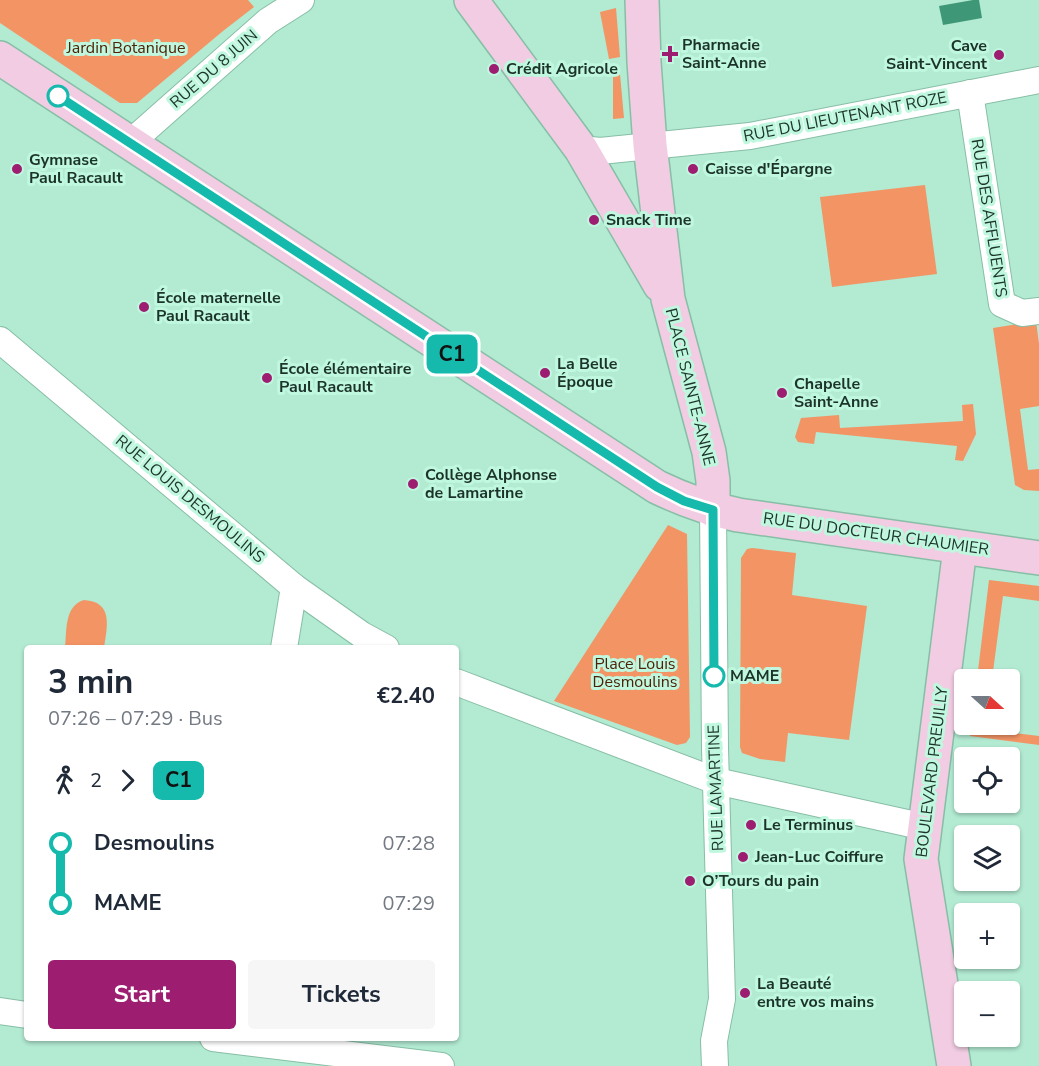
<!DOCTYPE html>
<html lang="en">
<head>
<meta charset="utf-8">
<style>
  body { margin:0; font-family:"Nunito Sans",sans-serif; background:#f6f6f7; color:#1f2937; height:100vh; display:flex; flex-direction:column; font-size:22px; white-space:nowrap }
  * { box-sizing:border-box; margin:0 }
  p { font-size:20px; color:#747a83 }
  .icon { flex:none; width:33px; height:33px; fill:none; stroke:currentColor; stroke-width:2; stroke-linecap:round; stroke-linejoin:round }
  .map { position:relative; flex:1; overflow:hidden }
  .panel { position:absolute; left:24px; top:645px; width:435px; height:396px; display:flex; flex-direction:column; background:#fff; border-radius:6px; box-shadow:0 2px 4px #0004 }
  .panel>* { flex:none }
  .badge { padding:0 12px; border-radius:9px; font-size:21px; line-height:39px }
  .needle { width:39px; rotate:111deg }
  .tools { position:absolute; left:954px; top:669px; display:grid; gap:12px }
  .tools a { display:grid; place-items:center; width:66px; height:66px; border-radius:6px; background:#fff; box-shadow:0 2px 4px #0004; font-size:30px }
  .map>.badge { position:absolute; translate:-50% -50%; box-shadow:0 0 0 3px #fff }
  .legs { display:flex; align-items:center; gap:9px; height:66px; padding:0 24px; font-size:20px }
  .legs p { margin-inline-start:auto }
  .summary { display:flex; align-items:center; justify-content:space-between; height:102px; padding:0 24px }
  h1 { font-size:33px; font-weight:700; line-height:45px }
  .primary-button { display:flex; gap:12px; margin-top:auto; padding:12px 24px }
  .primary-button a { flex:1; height:69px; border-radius:6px; background:#9d1d71; color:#fff; font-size:24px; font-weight:700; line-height:69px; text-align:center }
  .primary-button a+a { background:#f6f6f7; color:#1f2937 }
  ul { padding:0 24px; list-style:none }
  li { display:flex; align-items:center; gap:21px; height:60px; font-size:22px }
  li i { display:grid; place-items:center; width:9px; height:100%; margin:0 8px; background:currentColor }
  li i::after { content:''; width:15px; height:15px; margin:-8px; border:4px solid; border-radius:50%; background:#fff }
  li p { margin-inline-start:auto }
  li:first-child i { background:linear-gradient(#0000 50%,currentColor 0) }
  li:last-child i { background:linear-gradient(currentColor 50%,#0000 0) }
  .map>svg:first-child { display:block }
  .green { fill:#f39464 }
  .water { fill:#3e9878 }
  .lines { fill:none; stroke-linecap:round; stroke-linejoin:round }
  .street-casing { stroke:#87bea6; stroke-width:28 }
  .secondary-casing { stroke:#87bea6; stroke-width:36 }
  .street { stroke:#fff; stroke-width:26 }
  .secondary { stroke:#f1cce2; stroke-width:33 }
  .line-1-casing { stroke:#fff; stroke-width:14 }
  .line-1 { stroke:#16baad; stroke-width:9 }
  .poi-dot { fill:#9d1d71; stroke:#bff7df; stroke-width:2 }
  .stop-1-dot { fill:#fff; stroke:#16baad; stroke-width:3 }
  .labels { text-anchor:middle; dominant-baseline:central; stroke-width:6; stroke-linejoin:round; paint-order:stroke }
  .poi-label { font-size:16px; font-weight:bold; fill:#1c332a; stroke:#bff7df; text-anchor:start }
  .park-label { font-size:16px; fill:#4f2106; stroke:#bff7df }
  .street-label { font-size:16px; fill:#1c332a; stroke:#bff7df }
  .stop-label { font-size:16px; font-weight:bold; fill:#1c332a; stroke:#bff7df; text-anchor:start }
</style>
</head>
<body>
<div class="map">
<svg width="1039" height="1066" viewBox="0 0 1039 1066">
  <rect width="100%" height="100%" fill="#b2ead2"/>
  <!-- green -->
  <g class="green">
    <polygon points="0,0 248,0 254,7 223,31 137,103 120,103 0,23"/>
    <polygon points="616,8 620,57 609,59 600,12"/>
    <polygon points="620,74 624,118 613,119 613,75"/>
    <polygon points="925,185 937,274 832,287 820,197"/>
    <polygon points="1036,321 1039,344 1039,406 1020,409 1028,470 1039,469 1039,491 1024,490 1015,485 993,328"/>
    <polygon points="973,404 976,434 963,461 955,460 957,446 816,432 814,444 798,442 795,437 801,418 839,415 840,428 963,421 962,405"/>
    <polygon points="668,525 687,534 690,737 686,743 677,745 554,701"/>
    <polygon points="752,548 796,553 792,595 867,606 849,740 788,733 785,762 760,759 742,753 740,747 741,558 747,549"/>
    <polygon points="989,580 1039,586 1039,601 1003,596 992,679 977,679"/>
    <path d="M84,600C114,602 107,627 104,648H65C67,631 64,606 84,600Z"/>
    <polygon points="971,728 1039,736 1039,745 970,736"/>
  </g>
  <!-- water -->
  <polygon class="water" points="973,0 979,0 982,18 943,25 939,6"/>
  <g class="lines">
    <!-- street casing -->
    <g class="street-casing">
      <g id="street">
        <polyline points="970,93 1002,304 1022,313 1039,311"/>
        <polyline points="130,143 268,21 301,0"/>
        <polyline points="581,149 600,151 750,136 1039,80"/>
        <polyline points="0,340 294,587 362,635 386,648"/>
        <polyline points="713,510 715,748 722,999 714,1041 715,1066"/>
        <polyline points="284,648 294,587"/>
        <polyline points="456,682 716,781 925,827"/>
        <polyline points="0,1011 27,1015"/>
        <polyline points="213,1038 441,1066"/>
      </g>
    </g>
    <!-- secondary casing -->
    <g class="secondary-casing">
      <g id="secondary">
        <polyline points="471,0 581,149 660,285"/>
        <polyline points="642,0 644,62 650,145 668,299 709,452 713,481 713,510"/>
        <path d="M0,58L657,487C684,500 709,509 738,515L1039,558"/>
        <polyline points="954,1066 921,859 960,548"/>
      </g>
    </g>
    <!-- street -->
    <use href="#street" class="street"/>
    <!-- secondary -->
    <use href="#secondary" class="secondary"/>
  </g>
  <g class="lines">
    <!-- line-1 casing -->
    <g class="line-1-casing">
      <polyline id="line-1" points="58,96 657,487 684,501 713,510 714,676"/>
    </g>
    <!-- line-1 -->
    <use href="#line-1" class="line-1"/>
  </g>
  <!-- markers -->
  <g class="poi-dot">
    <path d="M667 45h6v6h6v6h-6v6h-6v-6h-6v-6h6z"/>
    <circle cx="999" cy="55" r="6"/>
    <circle cx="494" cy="69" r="6"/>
    <circle cx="17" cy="169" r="6"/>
    <circle cx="693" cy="169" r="6"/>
    <circle cx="594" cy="220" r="6"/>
    <circle cx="144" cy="307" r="6"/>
    <circle cx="545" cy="373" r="6"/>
    <circle cx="267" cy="378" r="6"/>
    <circle cx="782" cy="393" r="6"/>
    <circle cx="413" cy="484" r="6"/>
    <circle cx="751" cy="825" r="6"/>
    <circle cx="743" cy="857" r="6"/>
    <circle cx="690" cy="881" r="6"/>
    <circle cx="745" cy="993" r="6"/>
  </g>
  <g class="stop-1-dot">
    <circle cx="58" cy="96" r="10"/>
    <circle cx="714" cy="676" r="10"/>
  </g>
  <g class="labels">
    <!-- poi labels -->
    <g class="poi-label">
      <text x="682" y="45">Pharmacie<tspan x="682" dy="18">Saint-Anne</tspan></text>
      <text x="987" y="46" text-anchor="end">Cave<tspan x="987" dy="18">Saint-Vincent</tspan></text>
      <text x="506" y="69">Crédit Agricole</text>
      <text x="29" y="160">Gymnase<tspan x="29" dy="18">Paul Racault</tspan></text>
      <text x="705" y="169">Caisse d'Épargne</text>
      <text x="606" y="220">Snack Time</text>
      <text x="156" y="298">École maternelle<tspan x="156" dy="18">Paul Racault</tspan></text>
      <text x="557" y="364">La Belle<tspan x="557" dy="18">Époque</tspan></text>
      <text x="279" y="369">École élémentaire<tspan x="279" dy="18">Paul Racault</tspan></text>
      <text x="794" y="384">Chapelle<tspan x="794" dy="18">Saint-Anne</tspan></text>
      <text x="425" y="475">Collège Alphonse<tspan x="425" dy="18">de Lamartine</tspan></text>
      <text x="763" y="825">Le Terminus</text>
      <text x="755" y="857">Jean-Luc Coiffure</text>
      <text x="702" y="881">O’Tours du pain</text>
      <text x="757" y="984">La Beauté<tspan x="757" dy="18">entre vos mains</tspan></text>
    </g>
    <!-- park labels -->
    <g class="park-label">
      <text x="126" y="48">Jardin Botanique</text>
      <text x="635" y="664">Place Louis<tspan x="635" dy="18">Desmoulins</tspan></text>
    </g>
    <!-- street labels -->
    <g class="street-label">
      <text transform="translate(214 69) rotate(-41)">RUE DU 8 JUIN</text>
      <text transform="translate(845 117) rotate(-11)">RUE DU LIEUTENANT ROZE</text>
      <text transform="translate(989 218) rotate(81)">RUE DES AFFLUENTS</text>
      <text transform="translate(690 387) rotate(76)">PLACE SAINTE-ANNE</text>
      <text transform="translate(190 499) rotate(40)">RUE LOUIS DESMOULINS</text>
      <text transform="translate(876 534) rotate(8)">RUE DU DOCTEUR CHAUMIER</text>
      <text transform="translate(932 772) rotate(-83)">BOULEVARD PREUILLY</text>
      <text transform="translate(716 788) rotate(-92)">RUE LAMARTINE</text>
    </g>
    <!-- stop labels -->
    <g class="stop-label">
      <text x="730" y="676">MAME</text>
    </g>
  </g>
</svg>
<div class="tools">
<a><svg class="needle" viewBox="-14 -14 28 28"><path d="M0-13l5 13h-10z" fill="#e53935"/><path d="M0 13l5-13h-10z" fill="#747a83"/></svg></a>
<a><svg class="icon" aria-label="locate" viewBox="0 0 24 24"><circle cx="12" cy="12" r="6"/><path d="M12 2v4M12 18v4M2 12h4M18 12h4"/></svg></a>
<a><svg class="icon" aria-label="layers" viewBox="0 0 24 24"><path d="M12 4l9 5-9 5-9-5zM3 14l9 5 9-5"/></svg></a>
<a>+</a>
<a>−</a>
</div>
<b class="badge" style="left:452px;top:354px;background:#16baad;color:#111">C1</b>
<section class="panel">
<div class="summary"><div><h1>3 min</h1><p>07:26 – 07:29 · Bus</p></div><b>€2.40</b></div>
<div class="legs"><svg class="icon" aria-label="walk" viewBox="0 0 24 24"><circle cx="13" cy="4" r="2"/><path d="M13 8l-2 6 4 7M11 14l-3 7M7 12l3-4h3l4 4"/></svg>2<svg class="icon" aria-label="forward" viewBox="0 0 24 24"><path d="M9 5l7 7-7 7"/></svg><b class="badge" style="background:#16baad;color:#111">C1</b></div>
<ul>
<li><i style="color:#16baad"></i><b>Desmoulins</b><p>07:28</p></li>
<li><i style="color:#16baad"></i><b>MAME</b><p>07:29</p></li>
</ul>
<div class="primary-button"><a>Start</a><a>Tickets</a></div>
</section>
</div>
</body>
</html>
